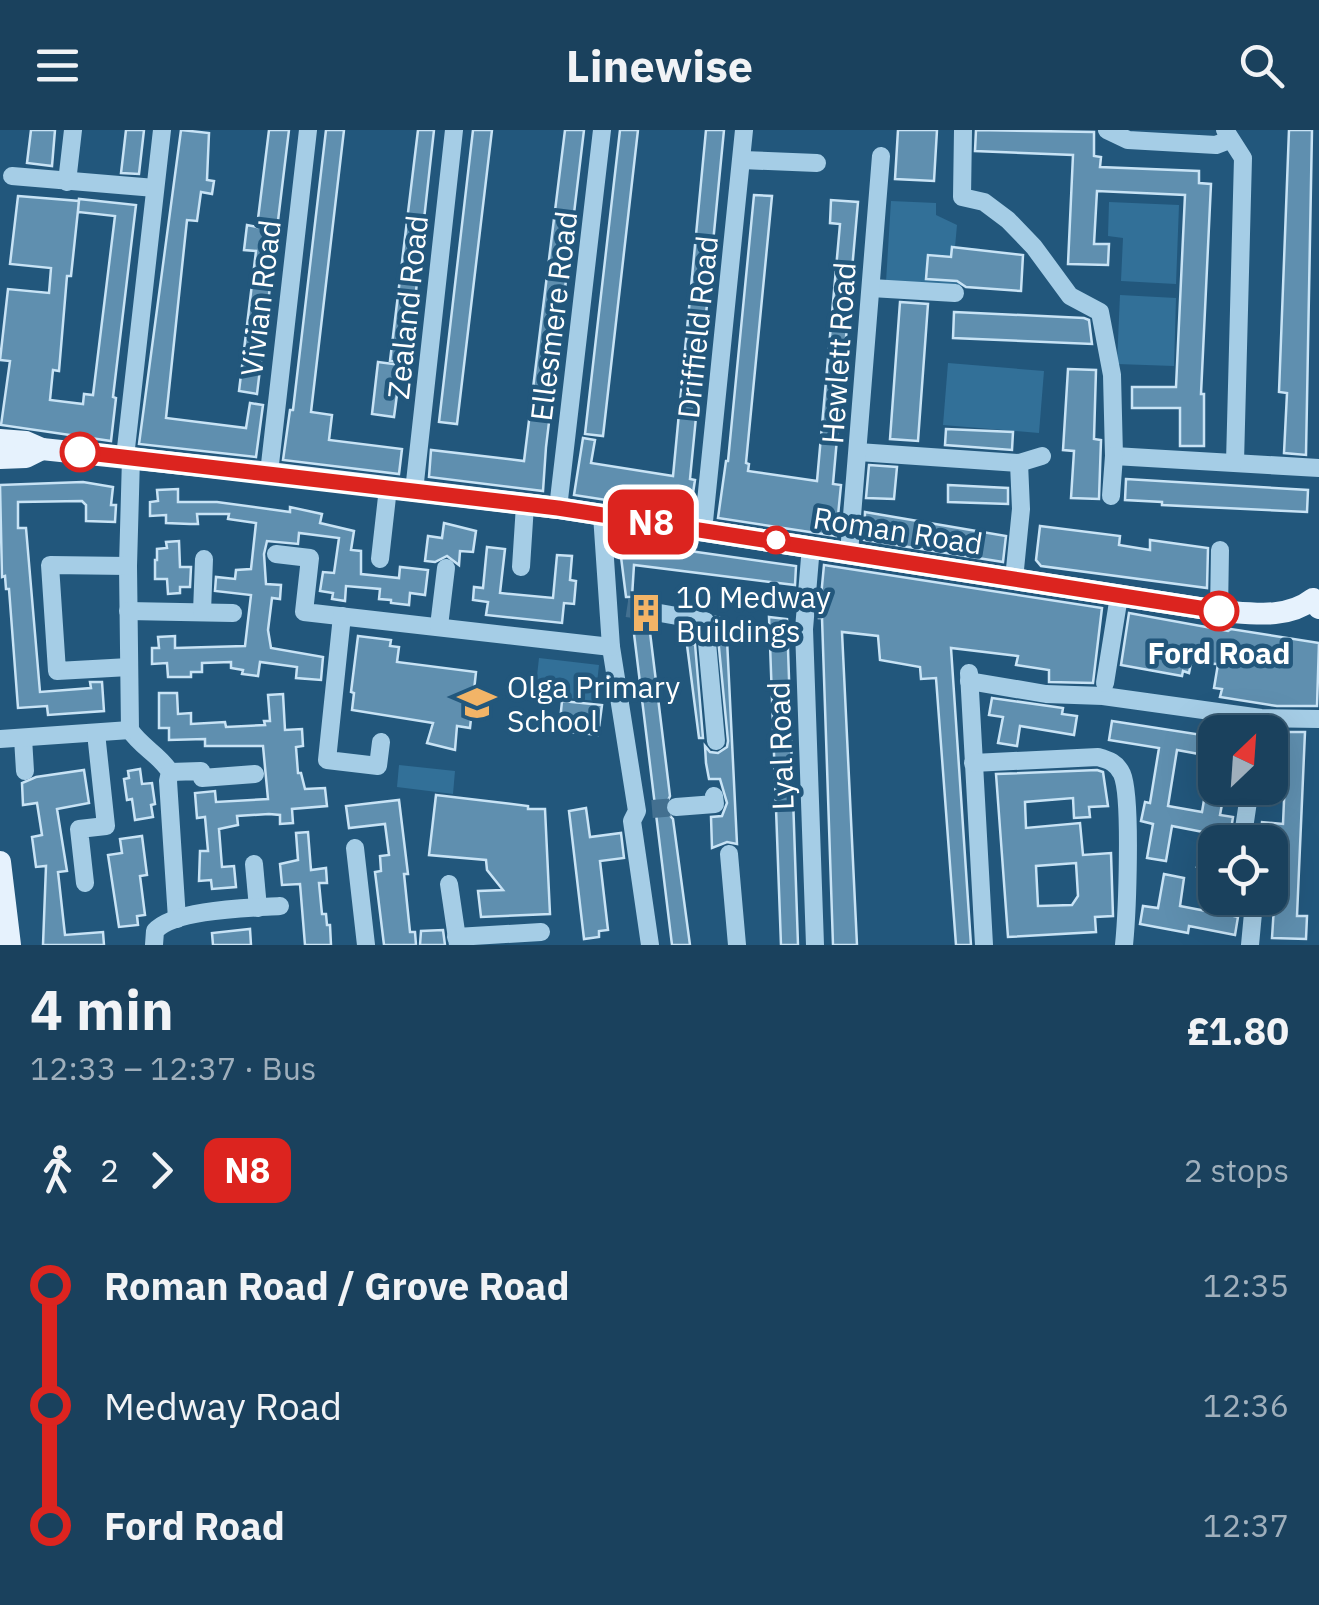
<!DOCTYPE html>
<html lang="en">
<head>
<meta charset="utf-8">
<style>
  body { margin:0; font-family:"IBM Plex Sans",sans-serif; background:#234863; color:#f1f3f6; height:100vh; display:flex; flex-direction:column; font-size:38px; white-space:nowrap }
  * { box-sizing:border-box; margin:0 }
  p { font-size:32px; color:#9fafbc }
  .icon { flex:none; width:55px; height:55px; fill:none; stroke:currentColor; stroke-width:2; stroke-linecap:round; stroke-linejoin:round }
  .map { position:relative; height:815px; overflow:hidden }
  .side { display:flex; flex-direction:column; background:#1a415d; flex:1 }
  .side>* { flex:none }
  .badge { padding:0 20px; border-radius:15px; font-size:35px; line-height:65px }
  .needle { width:65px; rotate:25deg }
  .controls { position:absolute; left:1198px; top:585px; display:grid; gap:20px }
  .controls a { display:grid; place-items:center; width:90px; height:90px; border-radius:20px; background:#1a415d; box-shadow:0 10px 40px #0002,0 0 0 2px #385a72; font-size:50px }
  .map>.badge { position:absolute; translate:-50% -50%; box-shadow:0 0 0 5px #fff }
  .legs { display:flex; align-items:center; gap:15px; height:110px; padding:0 30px; font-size:32px }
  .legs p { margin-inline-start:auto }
  .overview { display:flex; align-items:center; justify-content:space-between; height:170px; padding:0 30px }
  h1 { font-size:55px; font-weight:700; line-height:75px }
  ul { padding:0 30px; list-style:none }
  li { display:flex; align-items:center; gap:35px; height:120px; font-size:38px }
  li i { display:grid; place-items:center; width:15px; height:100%; margin:0 12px; background:currentColor }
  li i::after { content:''; width:25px; height:25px; margin:-12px; border:8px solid; border-radius:50%; background:#1a415d }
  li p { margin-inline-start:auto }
  li:first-child i { background:linear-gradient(#0000 50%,currentColor 0) }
  li:last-child i { background:linear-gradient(currentColor 50%,#0000 0) }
  header { display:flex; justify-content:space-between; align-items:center; height:130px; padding:0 30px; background:#1a415d; font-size:45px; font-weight:700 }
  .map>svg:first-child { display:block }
  .green { fill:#327098 }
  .building { fill:#5f8faf; stroke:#c8e3f5; stroke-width:2.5; fill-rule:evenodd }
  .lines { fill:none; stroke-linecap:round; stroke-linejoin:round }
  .minor-tunnel { stroke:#437090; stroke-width:18; stroke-dasharray:18 9; stroke-linecap:butt }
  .minor { stroke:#a5cde6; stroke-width:18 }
  .major { stroke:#e6f2fd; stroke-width:22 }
  .line-1-casing { stroke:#fff; stroke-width:22 }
  .line-1 { stroke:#dc241f; stroke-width:15 }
  .stop-1-dot { fill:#fff; stroke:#dc241f; stroke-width:5 }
  .labels { text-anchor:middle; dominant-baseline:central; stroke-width:9; stroke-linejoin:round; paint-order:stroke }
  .street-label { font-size:30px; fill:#fff; stroke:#22577c }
  .poi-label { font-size:30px; fill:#fff; stroke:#22577c; text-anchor:start }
  .stop-label { font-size:30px; font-weight:bold; fill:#fff; stroke:#22577c }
</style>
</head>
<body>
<header><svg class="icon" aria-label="menu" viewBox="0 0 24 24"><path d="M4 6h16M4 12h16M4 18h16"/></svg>Linewise<svg class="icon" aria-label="search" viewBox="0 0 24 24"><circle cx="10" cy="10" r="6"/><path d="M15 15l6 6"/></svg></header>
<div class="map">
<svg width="1319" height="815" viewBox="0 0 1319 815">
  <rect width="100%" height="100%" fill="#22577c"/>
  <!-- green -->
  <g class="green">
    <polygon points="891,71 936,73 936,85 957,95 955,117 981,119 979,157 886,152"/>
    <polygon points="1109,72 1179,75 1176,154 1121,151 1123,108 1108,106"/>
    <polygon points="1120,165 1176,168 1174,236 1117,234"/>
    <polygon points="948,233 1044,241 1039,303 943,295"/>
    <polygon points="539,528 599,535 595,571 535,564"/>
    <polygon points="399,635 455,641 453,664 397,657"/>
  </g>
  <!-- building -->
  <g class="building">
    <polygon points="31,0 55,0 52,36 27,33"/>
    <polygon points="126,0 144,0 139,44 121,43"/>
    <polygon points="181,0 209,3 207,50 214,51 212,64 201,62 197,91 187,90 166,288 246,298 250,273 263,275 256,327 139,314"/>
    <polygon points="269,0 289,0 257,264 239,261 256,121 244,120 247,95 257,97"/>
    <polygon points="326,0 344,0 311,282 332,285 329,310 402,319 399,344 283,330 290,280 293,280"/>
    <polygon points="418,0 434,0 408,233 390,231"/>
    <polygon points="473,0 492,0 457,294 439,292"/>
    <polygon points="565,0 584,0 546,317 543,361 429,347 431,320 524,331"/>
    <polygon points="620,0 638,0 603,306 585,304"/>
    <polygon points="706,0 724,0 690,349 695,350 690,383 574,365 583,308 595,310 591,333 673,346"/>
    <polygon points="898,0 937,0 934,51 895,49"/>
    <polygon points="976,0 1094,2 1094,26 1101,27 1100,37 1199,41 1199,53 1211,54 1201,264 1204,264 1204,316 1180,316 1180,278 1132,278 1132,257 1176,257 1185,65 1097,61 1094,114 1109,114 1108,135 1068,134 1073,25 975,21"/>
    <polygon points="1289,0 1312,0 1306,325 1284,323 1287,263 1279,262"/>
    <polygon points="754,65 772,66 746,333 749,334 748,341 817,351 840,94 830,93 831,70 858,72 833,354 841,355 836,406 718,388 726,331 728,331"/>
    <polygon points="18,66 79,71 71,146 67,146 59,241 53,240 50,270 83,274 84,264 93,265 115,86 78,82 79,69 136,75 113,267 116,268 111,311 1,295 10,231 0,230 8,159 49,163 51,138 10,134"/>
    <polygon points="952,117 1023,125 1021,161 966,157 957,151 926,149 928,125 951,127"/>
    <polygon points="900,172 928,174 918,311 890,309"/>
    <polygon points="954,182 1084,188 1089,190 1092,214 953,208"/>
    <polygon points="378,232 401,235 394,287 372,284"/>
    <polygon points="1068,239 1096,240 1094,309 1101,310 1099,369 1071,368 1074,321 1063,320"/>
    <polygon points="946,299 1013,302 1012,320 945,315"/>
    <polygon points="869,335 897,337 894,369 866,368"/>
    <polygon points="1126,349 1308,360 1307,382 1162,375 1162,372 1125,370"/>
    <polygon points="83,352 113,357 111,375 116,375 115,392 86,391 86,375 82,371 18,372 18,398 26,398 40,562 91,558 90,552 102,552 104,581 48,585 47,576 18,578 9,459 6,459 5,446 2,447 0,355"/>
    <polygon points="948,355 1008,358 1008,374 948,372"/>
    <polygon points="178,359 178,372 217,372 290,382 290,377 322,384 320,393 354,401 351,420 361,421 361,444 399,448 400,437 428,440 425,465 410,463 409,475 391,473 391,470 379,469 380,459 346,456 345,471 332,469 333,463 320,461 323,442 334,443 339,408 299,403 298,414 267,411 264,424 266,454 281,455 280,469 272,468 268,500 271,518 323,527 321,550 296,548 297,537 260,532 258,546 242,544 243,540 231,538 231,532 202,533 202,542 191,542 191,547 168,547 167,533 152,534 152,518 159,518 158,507 175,506 175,518 245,516 251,465 215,461 216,447 235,449 236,440 251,439 256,393 228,389 229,384 197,384 198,394 190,394 166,393 166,385 150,386 150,372 158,371 157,360"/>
    <polygon points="865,382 1006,406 1003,432 864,410"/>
    <polygon points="444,393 476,401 473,422 460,421 459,435 447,426 435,432 425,431 428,406 442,408"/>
    <polygon points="1040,396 1120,406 1119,415 1150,420 1150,410 1208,418 1207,458 1041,436 1036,430"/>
    <polygon points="179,411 180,437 191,437 190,457 180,457 180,463 168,464 167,449 155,449 155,430 157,430 157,419 167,418 166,412"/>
    <polygon points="619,411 796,436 795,455 634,435 632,467 626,467"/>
    <polygon points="487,417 505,419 500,463 553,468 557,425 572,426 570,450 576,451 574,474 564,473 562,493 486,485 488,472 473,470 474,457 483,458"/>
    <polygon points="824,435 1102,478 1093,553 1049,552 1049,540 1016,535 1018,526 951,518 971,815 956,815 936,548 921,549 920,537 880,530 878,506 842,502 857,815 833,815 822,488 819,488"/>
    <polygon points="630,471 651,475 648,486 670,666 664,679 673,689 690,815 672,815"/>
    <polygon points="1129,483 1228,501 1231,499 1319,513 1317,576 1277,576 1220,567 1222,559 1214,558 1218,534 1191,533 1189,543 1183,541 1182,546 1121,535"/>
    <polygon points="716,487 726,489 737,714 727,712 712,718 711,687 722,686 727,673 720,649 709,649 706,633 705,616 710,622 718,623 727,617 728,611"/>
    <polygon points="769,487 787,489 798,815 781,815"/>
    <polygon points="358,506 391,510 390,516 399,517 397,532 476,542 470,598 457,596 455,620 427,613 433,593 352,580 354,563 351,562"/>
    <polygon points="695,514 703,608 699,608 687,515"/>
    <polygon points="159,563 177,563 178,584 191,583 191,594 225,592 226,597 265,595 264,591 270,591 268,565 283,564 285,600 302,599 303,616 296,617 298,643 301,643 305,659 325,658 327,676 292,679 293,693 280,694 280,685 269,684 237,686 238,695 219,699 222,737 234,736 236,757 212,759 211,750 199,751 200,721 208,721 205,687 197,688 195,663 215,661 216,672 268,669 263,616 205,616 205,609 169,610 169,598 159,598"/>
    <polygon points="992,568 1063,578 1062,584 1077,586 1074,605 1020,596 1017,616 998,613 1003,587 989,585"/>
    <polygon points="562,571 602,575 598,605 559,601"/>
    <polygon points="1112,591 1215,607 1215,627 1177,620 1168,676 1202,682 1206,658 1225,658 1220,685 1233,687 1230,706 1222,704 1220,712 1215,712 1215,740 1197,737 1203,702 1172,696 1166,731 1147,728 1153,694 1141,691 1145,672 1150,673 1159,618 1109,610"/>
    <polygon points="1287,602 1305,602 1297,786 1307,786 1306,809 1272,808 1274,776 1270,776 1270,754 1282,755 1284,716 1260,712 1262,692 1283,694"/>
    <polygon points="140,639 142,654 152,653 155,674 151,675 153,687 135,690 132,669 127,670 124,649 129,648 128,641"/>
    <polygon points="84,640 89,673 57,679 67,741 58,742 65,805 103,802 104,815 43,815 46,736 36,737 32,707 42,705 37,673 23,675 22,653 36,647"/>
    <path d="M1097,640L1103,642L1108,676L1089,677L1090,687L1074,688L1073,668L1025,672L1026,698L1080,693L1083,725L1111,723L1113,786L1095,787L1096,802L1008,807L996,644ZM1076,733L1078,766L1072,775L1038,776L1036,736Z"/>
    <polygon points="436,665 528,676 528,679 545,679 550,784 481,787 478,761 503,760 487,740 486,730 429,725"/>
    <polygon points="399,670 408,744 404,744 410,802 415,802 416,815 384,815 375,742 381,741 380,726 389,725 385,694 349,698 346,676"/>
    <polygon points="586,678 590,707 621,703 624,728 600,731 608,800 599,801 599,807 584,809 569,681"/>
    <polygon points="308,702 311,740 326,738 327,753 319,753 322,784 326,784 327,795 330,795 331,815 305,815 300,754 282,755 280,734 298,730 296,703"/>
    <polygon points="142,706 147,745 140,746 145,785 137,786 138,795 119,797 108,725 122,723 120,709"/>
    <polygon points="1164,744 1184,748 1180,776 1206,781 1208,768 1229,768 1226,784 1238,787 1235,805 1189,796 1188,803 1140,794 1143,776 1158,778"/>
    <polygon points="250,799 251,815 213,815 212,803"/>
    <polygon points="443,800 445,815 420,815 421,801"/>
  </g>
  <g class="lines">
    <!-- minor-tunnel -->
    <g class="minor-tunnel">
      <polyline points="627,478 660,483"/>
      <polyline points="652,679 676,677"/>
    </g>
    <!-- minor -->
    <g class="minor">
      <polyline points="963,0 962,67 984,72 1008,90 1034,117 1070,166 1100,182 1112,245 1114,326 1319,338"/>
      <polyline points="1107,0 1128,10 1216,15 1229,10"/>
      <polyline points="1225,0 1243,28 1235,332"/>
      <polyline points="742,30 817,33"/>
      <polyline points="12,46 155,58"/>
      <polyline points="67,52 73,0"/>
      <polyline points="871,158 955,163"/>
      <polyline points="858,322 1019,333 1042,326"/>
      <polyline points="125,327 162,0"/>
      <path d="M131,328L128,436L130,600C141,617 160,625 170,642L168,651L177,789"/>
      <polyline points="269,343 308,0"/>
      <polyline points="414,361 454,0"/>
      <polyline points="1111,366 1114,326"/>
      <polyline points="558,378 602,0"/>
      <polyline points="602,385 611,517 637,681 632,691 650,815"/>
      <polyline points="703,401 744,0"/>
      <polyline points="811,416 804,499 815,815"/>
      <polyline points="849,423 881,26"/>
      <polyline points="276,424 310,428 304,482 611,517"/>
      <polyline points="380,429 388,358"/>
      <polyline points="128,436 50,435 57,541 129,537"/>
      <polyline points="521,437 525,375"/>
      <polyline points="1014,449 1021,379 1019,333"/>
      <polyline points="128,481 233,483"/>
      <polyline points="1219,481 1220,420"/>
      <polyline points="202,482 204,429"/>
      <polyline points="660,483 705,491 716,611"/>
      <polyline points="342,486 327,630 378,636 381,612"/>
      <polyline points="439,496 446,438"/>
      <polyline points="969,543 984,815"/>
      <polyline points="969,551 1046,564 1103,566 1261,588 1319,589"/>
      <polyline points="1105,553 1119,466"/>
      <polyline points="23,608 25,641"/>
      <polyline points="0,609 130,600"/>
      <path d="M973,633L1098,627C1109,630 1117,633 1122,644C1132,667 1127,785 1124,815"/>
      <polyline points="170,642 201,641 202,648 255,644"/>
      <polyline points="676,677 715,674 714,666"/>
      <polyline points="1242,712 1250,658"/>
      <polyline points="355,718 366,815"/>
      <polyline points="729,724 737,815"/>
      <polyline points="254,734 258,778"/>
      <polyline points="85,753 79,699 106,696 96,603"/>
      <polyline points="449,754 458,815"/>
      <polyline points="456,807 541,802"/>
      <path d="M154,815L155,801C174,779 251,778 280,776"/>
      <polyline points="1250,815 1253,783"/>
    </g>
    <!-- major -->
    <g class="major">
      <path d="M0,310L26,312L42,319L269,343L558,378L1219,481C1251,483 1286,490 1313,469L1319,478"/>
      <polyline points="0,328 26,327 42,319"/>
      <polyline points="0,732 10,815"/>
    </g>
  </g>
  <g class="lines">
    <!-- line-1 casing -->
    <g class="line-1-casing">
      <polyline id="line-1" points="80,322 558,378 1219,481"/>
    </g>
    <!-- line-1 -->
    <use href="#line-1" class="line-1"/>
  </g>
  <!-- icons -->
  <defs>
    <g id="building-bare" transform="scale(3)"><path d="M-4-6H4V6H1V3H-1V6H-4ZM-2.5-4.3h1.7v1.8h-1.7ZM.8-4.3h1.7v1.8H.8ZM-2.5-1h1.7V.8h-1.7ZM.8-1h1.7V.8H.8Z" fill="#f2b467" stroke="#22577c" stroke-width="2.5" paint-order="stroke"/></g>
    <g id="school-bare" transform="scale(3)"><path d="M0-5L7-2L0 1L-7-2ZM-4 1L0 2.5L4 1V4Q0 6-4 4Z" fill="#f2b467" stroke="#22577c" stroke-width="2.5" paint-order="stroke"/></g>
  </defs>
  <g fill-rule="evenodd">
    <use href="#building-bare" x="646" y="483"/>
    <use href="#school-bare" x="477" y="573"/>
  </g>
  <!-- markers -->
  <g class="stop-1-dot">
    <circle cx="80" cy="322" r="18"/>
    <circle cx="776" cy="410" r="12"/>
    <circle cx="1219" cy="481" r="18"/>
  </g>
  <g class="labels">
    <!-- street labels -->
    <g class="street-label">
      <text transform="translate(260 168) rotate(-83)">Vivian Road</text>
      <text transform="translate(407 177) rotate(-84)">Zealand Road</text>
      <text transform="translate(553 186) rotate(-83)">Ellesmere Road</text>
      <text transform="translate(697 197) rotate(-84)">Driffield Road</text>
      <text transform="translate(838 223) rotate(-86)">Hewlett Road</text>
      <text transform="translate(898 400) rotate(9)">Roman Road</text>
      <text transform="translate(780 616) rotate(-92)">Lyal Road</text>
    </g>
    <!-- poi labels -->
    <g class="poi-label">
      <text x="676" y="466">10 Medway<tspan x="676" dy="34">Buildings</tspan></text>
      <text x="507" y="556">Olga Primary<tspan x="507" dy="34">School</tspan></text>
    </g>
    <!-- stop labels -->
    <g class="stop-label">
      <text x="1219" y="522">Ford Road</text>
    </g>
  </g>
</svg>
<div class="controls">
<a><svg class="needle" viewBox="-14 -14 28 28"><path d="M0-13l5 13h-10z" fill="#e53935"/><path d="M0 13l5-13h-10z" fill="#9fafbc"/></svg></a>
<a><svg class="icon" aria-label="locate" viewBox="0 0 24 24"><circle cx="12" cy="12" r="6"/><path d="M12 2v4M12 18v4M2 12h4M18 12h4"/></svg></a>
</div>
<b class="badge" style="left:651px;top:392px;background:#dc241f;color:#fff">N8</b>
</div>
<section class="side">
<div class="overview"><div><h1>4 min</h1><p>12:33 – 12:37 · Bus</p></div><b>£1.80</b></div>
<div class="legs"><svg class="icon" aria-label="walk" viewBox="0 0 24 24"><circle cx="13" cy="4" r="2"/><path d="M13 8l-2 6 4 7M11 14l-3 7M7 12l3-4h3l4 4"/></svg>2<svg class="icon" aria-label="forward" viewBox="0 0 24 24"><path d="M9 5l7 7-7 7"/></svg><b class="badge" style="background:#dc241f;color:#fff">N8</b><p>2 stops</p></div>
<ul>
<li><i style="color:#dc241f"></i><b>Roman Road / Grove Road</b><p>12:35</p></li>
<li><i style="color:#dc241f"></i><span>Medway Road</span><p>12:36</p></li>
<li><i style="color:#dc241f"></i><b>Ford Road</b><p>12:37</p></li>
</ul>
</section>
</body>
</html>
